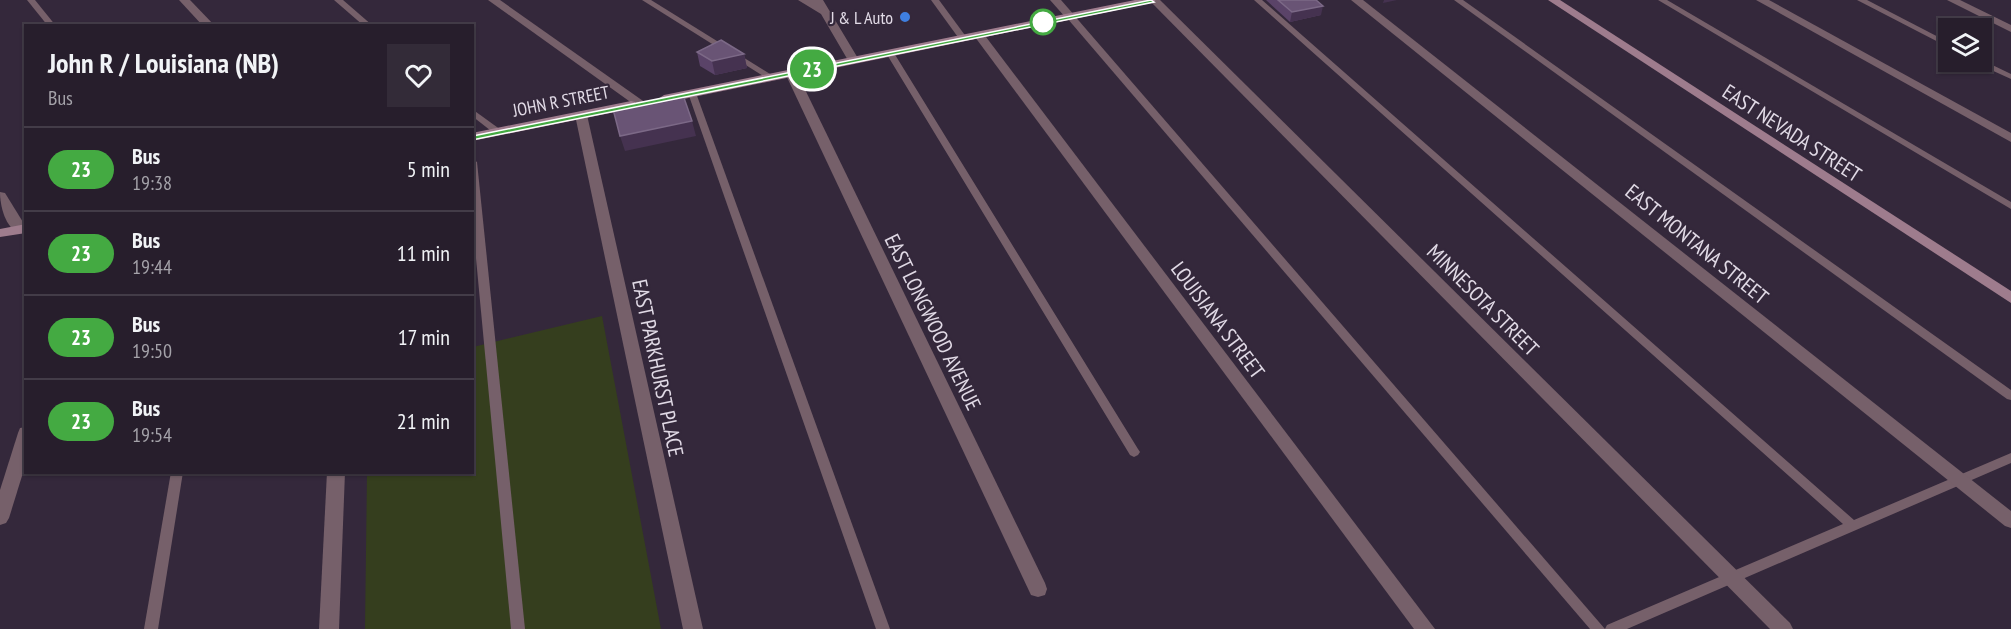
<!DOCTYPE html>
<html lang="en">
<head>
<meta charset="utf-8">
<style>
  body { margin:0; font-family:"PT Sans Narrow",sans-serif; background:#332b38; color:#f1f3f6; height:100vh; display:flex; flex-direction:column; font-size:22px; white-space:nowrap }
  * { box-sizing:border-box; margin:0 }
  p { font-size:20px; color:#a4a2a9 }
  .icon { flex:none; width:33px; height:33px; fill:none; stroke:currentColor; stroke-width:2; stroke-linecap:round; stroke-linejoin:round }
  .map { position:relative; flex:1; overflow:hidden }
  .drawer { position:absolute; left:24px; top:24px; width:450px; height:450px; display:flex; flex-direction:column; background:#271e2c; border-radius:0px; box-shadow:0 2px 4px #0004,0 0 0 2px #433c48 }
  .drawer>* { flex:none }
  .badge { padding:0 12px; border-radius:20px; font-size:21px; line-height:39px }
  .fabs { position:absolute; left:1938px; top:18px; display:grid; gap:12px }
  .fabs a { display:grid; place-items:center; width:54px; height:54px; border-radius:0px; background:#271e2c; box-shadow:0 2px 4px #0004,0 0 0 2px #433c48; font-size:30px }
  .map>.badge { position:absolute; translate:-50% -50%; box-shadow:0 0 0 3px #fff }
  .round { display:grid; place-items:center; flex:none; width:63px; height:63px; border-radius:0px; background:#332b38 }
  .overview { display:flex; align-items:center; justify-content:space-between; height:102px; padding:0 24px }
  h1 { font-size:28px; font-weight:700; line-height:45px }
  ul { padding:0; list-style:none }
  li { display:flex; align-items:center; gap:18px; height:84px; padding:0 24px; border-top:2px solid #433c48 }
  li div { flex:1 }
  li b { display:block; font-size:22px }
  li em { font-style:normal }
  li .badge { min-width:66px; font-weight:700; text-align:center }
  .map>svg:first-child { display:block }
  .green { fill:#353e1e }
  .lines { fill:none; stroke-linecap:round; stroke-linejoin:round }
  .lane { fill:#76606a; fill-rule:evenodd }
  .street { fill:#76606a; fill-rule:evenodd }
  .secondary { fill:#9e7c8d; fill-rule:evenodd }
  .wall { fill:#5a4368 }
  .shaded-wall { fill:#453250 }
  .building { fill:#695475; stroke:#7c6987; stroke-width:1.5 }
  .line { fill:#44aa42; stroke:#fff; stroke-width:1.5 }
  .shop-dot { fill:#3f7fe0; stroke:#34283b; stroke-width:2 }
  .stop-dot { fill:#fff; stroke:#44aa42; stroke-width:3 }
  .labels { text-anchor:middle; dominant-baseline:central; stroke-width:4.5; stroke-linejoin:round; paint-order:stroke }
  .far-poi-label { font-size:18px; fill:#e1dae6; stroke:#34283b; text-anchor:end }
  .far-street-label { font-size:18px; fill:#e1dae6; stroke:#34283b }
  .street-label { font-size:21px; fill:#e1dae6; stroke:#34283b }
</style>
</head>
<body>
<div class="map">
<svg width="2011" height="629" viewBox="0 0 2011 629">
  <rect width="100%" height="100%" fill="#34283b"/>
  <!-- green -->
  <polygon class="green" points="602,316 661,629 365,629 367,473 472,472 473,347"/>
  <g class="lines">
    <!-- lane -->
    <g class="lane">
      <polygon points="27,0 35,0 56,26 48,26"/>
      <polygon points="334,0 343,0 373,26 364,26"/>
      <polygon points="642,0 651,0 775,77 774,79 768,79"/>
      <polygon points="931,0 939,0 967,38 966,40 960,40"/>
      <polygon points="1254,0 1262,0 1854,520 2011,453 2011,463 1627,629 1605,629 1607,625 1843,524"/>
      <polygon points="1454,0 1463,0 2011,390 2011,400 2007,399"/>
      <polygon points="1658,0 1667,0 2011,202 2011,209"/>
      <polygon points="1857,0 1867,0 1948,42 1948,47"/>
      <polygon points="1067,14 1073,14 1605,629 1590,629 1067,18"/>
      <polygon points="887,51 893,51 894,53 1138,449 1140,452 1138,455 1134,457 1130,455 886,53"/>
      <polygon points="1982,60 2011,74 2011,79 1978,64 1977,62 1982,62"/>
      <polygon points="692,90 696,93 890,629 876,629 688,93"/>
      <polygon points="472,109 501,130 501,134 495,134 472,116"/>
      <polygon points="472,159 477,162 525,629 511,629 472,216"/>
      <polygon points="171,472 183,472 158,629 144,629"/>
    </g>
    <!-- street -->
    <g class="street">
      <polygon points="179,0 190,0 215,26 203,26"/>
      <polygon points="488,0 500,0 646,103 644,106 636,106"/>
      <polygon points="798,0 823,0 859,60 857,62 849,62 821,14"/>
      <polygon points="1050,0 1061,0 1075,16 1066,18"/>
      <polygon points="1149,0 1160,0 1790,623 1793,629 1770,629"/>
      <polygon points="1351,0 1363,0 2011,511 2011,528 2005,526"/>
      <polygon points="1756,0 1769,0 2011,133 2011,142"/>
      <polygon points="1947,0 1960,0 2011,25 2011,32"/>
      <polygon points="979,32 983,33 1435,629 1414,629 975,37 975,33"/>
      <polygon points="791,70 797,73 1045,583 1047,589 1045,595 1038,597 1031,595 785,73"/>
      <polygon points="581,111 587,115 703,629 683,629 575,115"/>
      <path d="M0,192L5,193L26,227L25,232L20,233C5,229 0,205 0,192Z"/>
      <polygon points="26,427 26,463 9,518 6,523 0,525 0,490 18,433 20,428"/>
      <polygon points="327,472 345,472 339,629 319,629"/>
    </g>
    <!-- secondary -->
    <g class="secondary">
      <polygon points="1135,0 1156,0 1151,3 664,103 658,99 664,95"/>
      <polygon points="1548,0 1560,0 2011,291 2011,303"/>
      <polygon points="631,101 635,102 635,108 472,141 472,133"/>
      <polygon points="26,224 26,233 0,237 0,229"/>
    </g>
  </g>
  <!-- wall -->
  <g class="wall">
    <polygon points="1266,0 1316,0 1321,15 1290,22"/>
    <polygon points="697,52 744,54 747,68 715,75 700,66"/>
  </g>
  <!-- shaded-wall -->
  <g class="shaded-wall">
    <polygon points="1384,0 1397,0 1383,3"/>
    <polygon points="1323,6 1321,15 1290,22 1292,12"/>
    <polygon points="744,54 747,68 715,75 712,61"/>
    <polygon points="692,121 696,136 625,151 620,136"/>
  </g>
  <!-- building -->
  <g class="building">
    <polygon points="1278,0 1316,0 1323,6 1292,12"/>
    <polygon points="721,40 744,54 712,61 697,52"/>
    <polygon points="683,95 692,121 620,136 613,109"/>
  </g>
  <!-- line -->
  <polygon class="line" points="1151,0 1154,2 472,140 468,137"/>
  <!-- markers -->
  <circle class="shop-dot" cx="905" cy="17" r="6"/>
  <circle class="stop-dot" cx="1043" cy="22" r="12"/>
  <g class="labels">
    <!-- far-poi labels -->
    <g class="far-poi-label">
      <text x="893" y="17">J &amp; L Auto</text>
    </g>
    <!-- far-street labels -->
    <g class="far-street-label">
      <text transform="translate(561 101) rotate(-11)">JOHN R STREET</text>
    </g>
    <!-- street labels -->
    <g class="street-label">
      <text transform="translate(1792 133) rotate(33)">EAST NEVADA STREET</text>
      <text transform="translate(1697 244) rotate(39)">EAST MONTANA STREET</text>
      <text transform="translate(1483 300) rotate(45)">MINNESOTA STREET</text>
      <text transform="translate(1218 320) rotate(53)">LOUISIANA STREET</text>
      <text transform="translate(933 322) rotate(64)">EAST LONGWOOD AVENUE</text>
      <text transform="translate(658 368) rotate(78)">EAST PARKHURST PLACE</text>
    </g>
  </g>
</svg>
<div class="fabs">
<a><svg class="icon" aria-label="layers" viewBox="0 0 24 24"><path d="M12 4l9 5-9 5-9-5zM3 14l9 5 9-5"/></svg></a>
</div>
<b class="badge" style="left:812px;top:69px;background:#44aa42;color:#fff">23</b>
<section class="drawer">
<div class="overview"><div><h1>John R / Louisiana (NB)</h1><p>Bus</p></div><a class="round"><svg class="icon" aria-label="heart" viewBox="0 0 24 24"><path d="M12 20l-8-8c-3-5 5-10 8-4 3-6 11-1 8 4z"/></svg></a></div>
<ul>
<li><span class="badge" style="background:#44aa42;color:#fff">23</span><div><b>Bus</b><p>19:38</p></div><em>5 min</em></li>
<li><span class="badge" style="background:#44aa42;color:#fff">23</span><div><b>Bus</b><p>19:44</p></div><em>11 min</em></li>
<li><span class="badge" style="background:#44aa42;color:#fff">23</span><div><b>Bus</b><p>19:50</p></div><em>17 min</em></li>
<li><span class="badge" style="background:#44aa42;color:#fff">23</span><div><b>Bus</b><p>19:54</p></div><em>21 min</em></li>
</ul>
</section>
</div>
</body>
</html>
